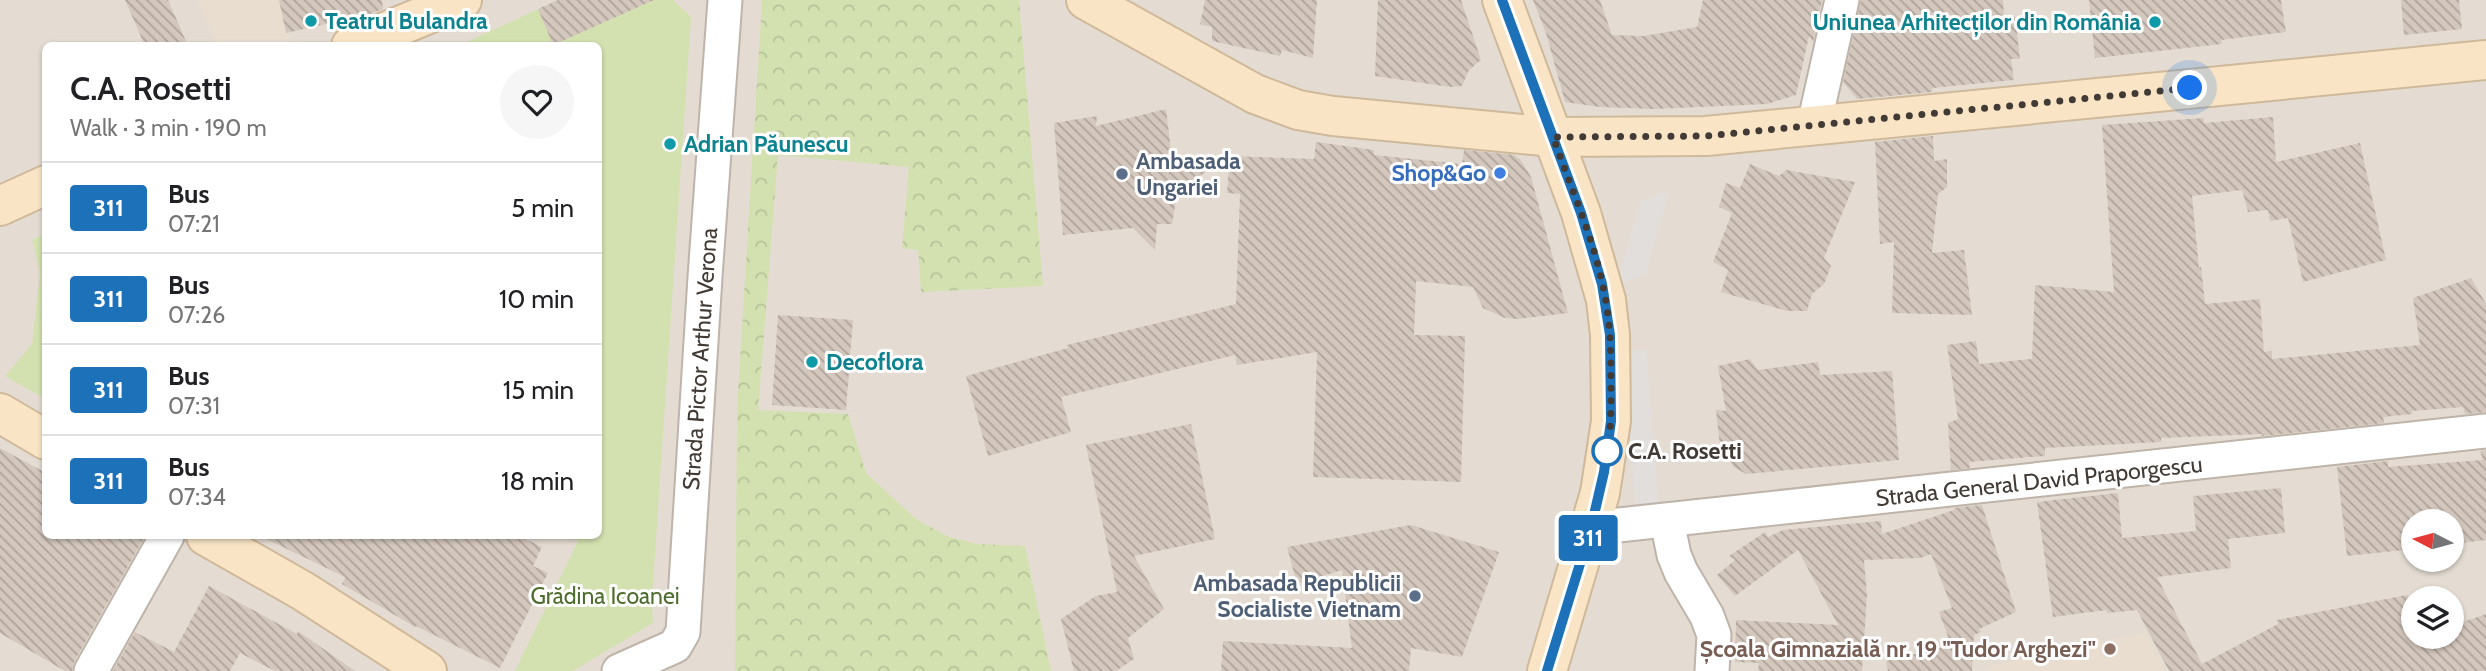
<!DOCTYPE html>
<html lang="en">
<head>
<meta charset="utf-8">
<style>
  body { margin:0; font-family:Cabin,sans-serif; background:#f6f6f6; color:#202124; height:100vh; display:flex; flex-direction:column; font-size:26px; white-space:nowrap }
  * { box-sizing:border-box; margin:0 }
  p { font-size:23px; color:#757577 }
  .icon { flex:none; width:38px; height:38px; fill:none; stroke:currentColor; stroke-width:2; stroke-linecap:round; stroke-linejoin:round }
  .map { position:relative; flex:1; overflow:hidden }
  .drawer { position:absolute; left:42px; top:42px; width:560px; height:497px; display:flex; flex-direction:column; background:#fff; border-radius:10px; box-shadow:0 2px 5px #0004 }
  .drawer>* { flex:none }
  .badge { padding:0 14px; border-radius:5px; font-size:24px; line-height:46px }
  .needle { width:46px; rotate:276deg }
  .controls { position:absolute; left:2401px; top:509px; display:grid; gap:14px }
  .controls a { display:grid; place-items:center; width:63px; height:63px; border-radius:50%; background:#fff; box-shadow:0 2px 5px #0004; font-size:35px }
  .you { position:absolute; width:35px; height:35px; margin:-18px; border:5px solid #fff; border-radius:50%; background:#1a73e8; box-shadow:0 0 0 10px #1a73e833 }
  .map>.badge { position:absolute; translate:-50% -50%; box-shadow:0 0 0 4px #fff }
  .round { display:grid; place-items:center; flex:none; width:74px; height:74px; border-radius:37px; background:#f6f6f6 }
  .overview { display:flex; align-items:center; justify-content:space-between; height:119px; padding:0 28px }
  h1 { font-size:33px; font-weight:600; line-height:52px }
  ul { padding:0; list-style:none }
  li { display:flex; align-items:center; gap:21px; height:91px; padding:0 28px; border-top:2px solid #e0e0e0 }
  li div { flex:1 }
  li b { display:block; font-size:26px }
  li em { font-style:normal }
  li .badge { min-width:77px; font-weight:700; text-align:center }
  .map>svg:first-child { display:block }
  .residential { fill:#e4dcd2; fill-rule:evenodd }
  .education { fill:#e8ddcf }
  .forest { fill:url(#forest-crowns) }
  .green { fill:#d3e1b0 }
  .parking { fill:#e1dedc }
  .building { fill:url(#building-back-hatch) }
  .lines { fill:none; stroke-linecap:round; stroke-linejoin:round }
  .street-casing { stroke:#beb4aa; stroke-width:37 }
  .secondary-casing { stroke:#cfb99a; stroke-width:42 }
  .street { stroke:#fff; stroke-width:33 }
  .secondary { stroke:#f9e5c5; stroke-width:38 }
  .line-casing { stroke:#fff; stroke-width:16 }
  .line { stroke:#1d71b8; stroke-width:10 }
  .walk { stroke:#423a34; stroke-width:7; stroke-dasharray:0 12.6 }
  .culture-dot { fill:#0f9aa8; stroke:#fff; stroke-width:2.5 }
  .shop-dot { fill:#3f7fe0; stroke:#fff; stroke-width:2.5 }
  .service-dot { fill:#5c6f8a; stroke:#fff; stroke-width:2.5 }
  .stop-dot { fill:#fff; stroke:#1d71b8; stroke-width:3.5 }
  .education-dot { fill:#8d6e63; stroke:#fff; stroke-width:2.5 }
  .labels { text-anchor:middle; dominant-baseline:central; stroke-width:6; stroke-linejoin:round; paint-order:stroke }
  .culture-label { font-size:23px; font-weight:bold; fill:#0d838f; stroke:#fff; text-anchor:start }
  .service-label { font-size:23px; font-weight:bold; fill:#4e5e75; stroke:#fff; text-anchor:start }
  .shop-label { font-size:23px; font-weight:bold; fill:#366cbe; stroke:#fff; text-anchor:end }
  .street-label { font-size:23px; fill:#423a34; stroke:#fff }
  .stop-label { font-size:23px; font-weight:bold; fill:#423a34; stroke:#fff; text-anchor:start }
  .park-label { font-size:23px; fill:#4f6d2e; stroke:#fff }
  .education-label { font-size:23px; font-weight:bold; fill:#785e54; stroke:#fff; text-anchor:end }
</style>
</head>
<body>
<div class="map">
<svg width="2486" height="671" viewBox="0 0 2486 671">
  <defs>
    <pattern id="forest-crowns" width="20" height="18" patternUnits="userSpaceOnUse" patternTransform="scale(1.75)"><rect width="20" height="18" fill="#d3e1b0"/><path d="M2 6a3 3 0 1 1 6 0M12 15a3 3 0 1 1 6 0" fill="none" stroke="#b6c298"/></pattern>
    <pattern id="building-back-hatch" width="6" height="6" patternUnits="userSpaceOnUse" patternTransform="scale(1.75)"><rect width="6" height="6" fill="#d4c7bd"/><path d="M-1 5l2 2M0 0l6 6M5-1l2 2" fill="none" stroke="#aea39a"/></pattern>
  </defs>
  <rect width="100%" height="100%" fill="#f0ebe4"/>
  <!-- residential -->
  <path class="residential" d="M0,0H2486V671H0ZM46,46H598V536H46ZM2413,522H2452V560H2413ZM2413,598H2452V637H2413Z"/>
  <!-- education -->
  <g class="education">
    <polygon points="197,0 279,0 291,45 217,45"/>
    <polygon points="2146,632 2165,671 1987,671 1986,667"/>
  </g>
  <!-- forest -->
  <polygon class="forest" points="762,0 1019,0 1043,286 921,292 918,250 902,248 909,167 778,155 758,410 848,414 866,473 916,519 949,537 978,544 1025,546 1051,671 735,671 737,410"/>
  <!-- green -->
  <g class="green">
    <polygon points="558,0 673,0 691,17 652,598 653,623 573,671 515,671 578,541 569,536 598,536 598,46 458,46"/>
    <polygon points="45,234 45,399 5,376 32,344 40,273 32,240"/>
  </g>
  <!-- parking -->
  <g class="parking">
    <polygon points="1669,190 1646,275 1617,284 1640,202"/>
    <polygon points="1646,349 1659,506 1636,510 1623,352"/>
  </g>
  <!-- building -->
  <g class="building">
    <polygon points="125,0 168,0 188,46 145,46"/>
    <polygon points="279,0 382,0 383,9 370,14 286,33"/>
    <polygon points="558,0 654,0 553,45 538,9"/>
    <polygon points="1205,0 1317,0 1313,58 1282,50 1280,56 1212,41 1212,27 1200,24"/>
    <polygon points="1378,0 1461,0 1481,60 1469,70 1462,86 1450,87 1375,76"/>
    <polygon points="1533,0 1600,0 1612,35 1643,36 1697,27 1703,0 1822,0 1813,42 1809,36 1796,95 1767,104 1655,109 1600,107 1565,102 1546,33"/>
    <polygon points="1861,0 2003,0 2004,17 2015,16 2020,59 2011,59 2014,80 1932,88 1932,92 1857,99 1843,82"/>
    <polygon points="2089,0 2281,0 2286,32 2221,40 2222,44 2095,58"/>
    <polygon points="2401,0 2459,0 2462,29 2404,35"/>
    <polygon points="1166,109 1171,151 1207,170 1176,200 1172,224 1157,224 1155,250 1133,228 1063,235 1054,123 1097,116 1096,126"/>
    <polygon points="2273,117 2276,162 2360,143 2386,260 2303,282 2288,218 2270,221 2268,210 2248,212 2242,190 2192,196 2199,268 2201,267 2205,304 2260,299 2264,352 2272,351 2272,359 2420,345 2413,298 2471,278 2486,304 2486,412 2465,414 2463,407 2412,411 2412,414 2383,417 2384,423 2262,436 2262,434 2161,438 2161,442 2045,448 2045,456 1969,462 1970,468 1951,470 1948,423 1958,419 1947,345 1976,341 1979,364 2032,359 2035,285 2114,292 2102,125 2204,118 2204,123"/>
    <polygon points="1933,136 1934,161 1947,159 1947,187 1938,194 1932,253 1964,250 1972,315 1892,313 1894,242 1880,244 1875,142"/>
    <polygon points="1316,142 1374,150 1374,155 1462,164 1464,150 1514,155 1520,159 1531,177 1568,313 1517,319 1505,318 1483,308 1473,287 1416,281 1414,335 1465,336 1461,482 1313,477 1317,352 1237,365 1235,355 1061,397 1071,432 988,456 966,376 1068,348 1067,345 1236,304 1240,194 1227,193 1230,156 1314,159"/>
    <polygon points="1750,164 1779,176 1786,170 1855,182 1824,258 1831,266 1824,284 1812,294 1807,311 1787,311 1721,292 1728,270 1713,262 1732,213 1719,207 1726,183 1740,188"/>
    <polygon points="778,315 853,320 846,410 772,405"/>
    <polygon points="1750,359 1758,370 1818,362 1820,375 1892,371 1899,460 1746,474 1734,467 1720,447 1716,410 1726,411 1718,366"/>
    <polygon points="1191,424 1215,539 1134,556 1164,609 1128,638 1134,659 1116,671 1074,671 1061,619 1096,596 1117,592 1086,445"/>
    <polygon points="0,448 46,473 46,536 145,536 74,662 72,671 65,671 0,633"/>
    <polygon points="2486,450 2486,540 2452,544 2452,522 2413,522 2413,549 2347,556 2337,467 2388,461 2388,467 2483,460 2480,451"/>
    <polygon points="2281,488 2285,533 2228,539 2231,568 2157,577 2202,664 2278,624 2277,620 2407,595 2413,608 2413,639 2452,637 2452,626 2486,614 2486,671 2169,671 2137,610 2107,613 2107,610 2053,617 2037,502 2118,493 2122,538 2196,531 2193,496"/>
    <polygon points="1982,505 2016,612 1979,629 1981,632 1974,635 1972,671 1888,671 1886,661 1951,645 1939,612 1952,608 1931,554 1920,558 1864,560 1867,595 1862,671 1758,671 1759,663 1735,662 1736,620 1838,625 1798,550 1735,596 1717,575 1735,560 1729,556 1765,532 1768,537 1783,530 1881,521 1882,534 1954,510 1954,508"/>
    <polygon points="1411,525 1499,552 1462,657 1411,648 1409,671 1221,671 1223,641 1352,648 1342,570 1297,584 1287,547"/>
    <polygon points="260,536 519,536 542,547 533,566 548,573 500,668 416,626 415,627 342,584 345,577"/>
    <polygon points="209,586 297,634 298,631 355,671 275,671 240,653 230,671 113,671 135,632 174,652"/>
  </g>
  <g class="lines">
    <!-- street casing -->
    <g class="street-casing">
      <g id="street">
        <polyline points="1814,125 1842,0"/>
        <polyline points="1667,521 1674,555 1681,572 1707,616 1714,635 1712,671"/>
        <polyline points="1591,528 2486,431"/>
        <polyline points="91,671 167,536"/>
        <polyline points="619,671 675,646 683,632 705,277 725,0"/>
      </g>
    </g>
    <!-- secondary casing -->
    <g class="secondary-casing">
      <g id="secondary">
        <polyline points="1086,0 1255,94 1298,110 1333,116 1553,137 1706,136 2486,60"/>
        <polyline points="1502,0 1581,213 1606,300 1610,335 1611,421 1600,493 1547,671"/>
        <polyline points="351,46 462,0"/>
        <polyline points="0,206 46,185"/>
        <polyline points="0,413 46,440"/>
        <polyline points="206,536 303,591 427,671"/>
      </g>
    </g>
    <!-- street -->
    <use href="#street" class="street"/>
    <!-- secondary -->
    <use href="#secondary" class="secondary"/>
  </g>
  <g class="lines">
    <!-- line casing -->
    <g class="line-casing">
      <polyline id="line" points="1502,0 1581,213 1602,284 1610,335 1611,421 1604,472 1591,528 1547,671"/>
    </g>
    <!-- line -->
    <use href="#line" class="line"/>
    <!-- walk -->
    <path class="walk" d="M1607,451C1611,434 1611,408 1611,388C1611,359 1611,330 1606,302C1597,246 1572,191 1553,137L1706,136L2190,88"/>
  </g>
  <!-- markers -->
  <g class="culture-dot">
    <circle cx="311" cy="21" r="7"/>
    <circle cx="2155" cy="22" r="7"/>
    <circle cx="670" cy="144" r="7"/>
    <circle cx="812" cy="362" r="7"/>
  </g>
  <circle class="shop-dot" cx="1500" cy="173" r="7"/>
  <g class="service-dot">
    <circle cx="1122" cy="174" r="7"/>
    <circle cx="1415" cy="596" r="7"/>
  </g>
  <circle class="stop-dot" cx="1607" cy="451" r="14"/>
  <circle class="education-dot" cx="2110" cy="649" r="7"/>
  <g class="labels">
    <!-- culture labels -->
    <g class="culture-label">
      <text x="325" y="21">Teatrul Bulandra</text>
      <text x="2141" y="22" text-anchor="end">Uniunea Arhitecților din România</text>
      <text x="684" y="144">Adrian Păunescu</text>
      <text x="826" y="362">Decoflora</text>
    </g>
    <!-- service labels -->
    <g class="service-label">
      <text x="1136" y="161">Ambasada<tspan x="1136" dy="26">Ungariei</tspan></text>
      <text x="1401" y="583" text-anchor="end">Ambasada Republicii<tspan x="1401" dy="26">Socialiste Vietnam</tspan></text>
    </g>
    <!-- shop labels -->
    <g class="shop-label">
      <text x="1486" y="173">Shop&amp;Go</text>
    </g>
    <!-- street labels -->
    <g class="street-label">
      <text transform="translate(700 359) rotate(-86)">Strada Pictor Arthur Verona</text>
      <text transform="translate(2039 481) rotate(-6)">Strada General David Praporgescu</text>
    </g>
    <!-- stop labels -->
    <g class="stop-label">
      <text x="1628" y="451">C.A. Rosetti</text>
    </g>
    <!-- park labels -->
    <g class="park-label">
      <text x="605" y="596">Grădina Icoanei</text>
    </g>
    <!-- education labels -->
    <g class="education-label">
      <text x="2096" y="649">Școala Gimnazială nr. 19 "Tudor Arghezi"</text>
    </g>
  </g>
</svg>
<div class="controls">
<a><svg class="needle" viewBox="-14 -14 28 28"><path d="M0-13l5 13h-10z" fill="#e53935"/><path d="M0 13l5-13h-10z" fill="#757577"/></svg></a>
<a><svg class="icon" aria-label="layers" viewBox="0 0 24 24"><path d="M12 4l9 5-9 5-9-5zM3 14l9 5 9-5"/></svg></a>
</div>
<div class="you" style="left:2190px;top:88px"></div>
<b class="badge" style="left:1588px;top:538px;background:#1d71b8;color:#fff">311</b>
<section class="drawer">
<div class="overview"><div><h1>C.A. Rosetti</h1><p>Walk · 3 min · 190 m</p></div><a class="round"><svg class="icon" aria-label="heart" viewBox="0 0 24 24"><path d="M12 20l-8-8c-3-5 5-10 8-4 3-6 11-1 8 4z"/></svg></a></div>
<ul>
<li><span class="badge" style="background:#1d71b8;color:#fff">311</span><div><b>Bus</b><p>07:21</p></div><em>5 min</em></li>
<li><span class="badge" style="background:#1d71b8;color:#fff">311</span><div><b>Bus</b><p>07:26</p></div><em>10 min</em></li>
<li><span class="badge" style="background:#1d71b8;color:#fff">311</span><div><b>Bus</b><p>07:31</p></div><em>15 min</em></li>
<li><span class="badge" style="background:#1d71b8;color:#fff">311</span><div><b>Bus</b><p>07:34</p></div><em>18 min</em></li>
</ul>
</section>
</div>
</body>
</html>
